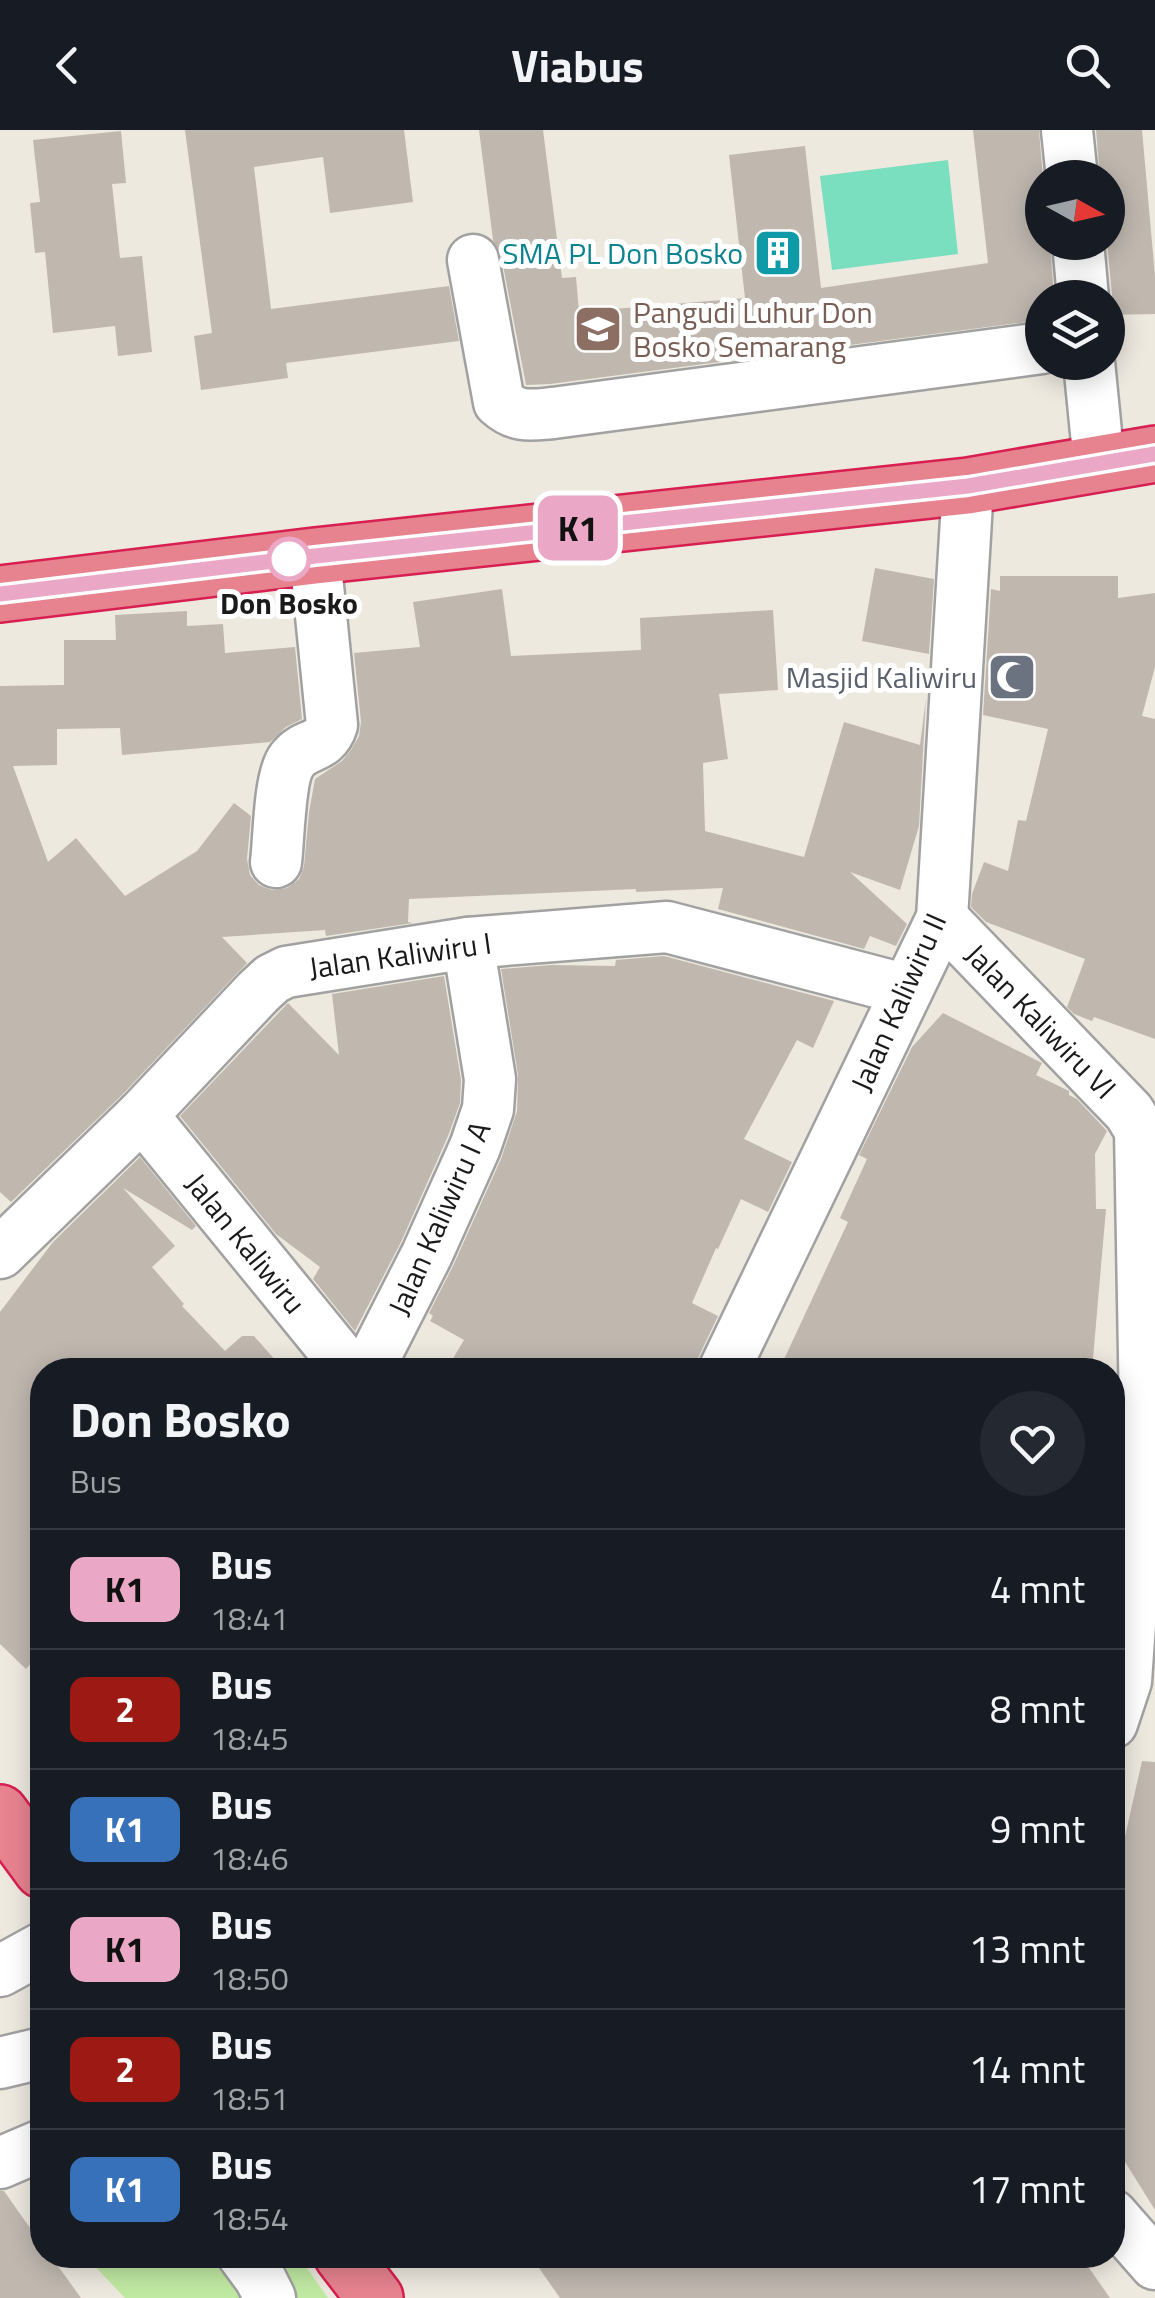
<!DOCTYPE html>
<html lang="id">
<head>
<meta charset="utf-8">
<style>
  body { margin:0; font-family:"Titillium Web",sans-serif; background:#242831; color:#f1f3f6; height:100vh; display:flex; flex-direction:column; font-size:38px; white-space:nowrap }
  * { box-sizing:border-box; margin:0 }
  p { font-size:32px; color:#9ea1a6 }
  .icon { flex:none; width:55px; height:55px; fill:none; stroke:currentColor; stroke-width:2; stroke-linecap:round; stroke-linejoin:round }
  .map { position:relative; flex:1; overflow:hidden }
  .details { position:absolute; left:30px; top:1228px; width:1095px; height:910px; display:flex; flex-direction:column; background:#171b24; border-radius:40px; box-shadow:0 5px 25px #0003 }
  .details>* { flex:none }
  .badge { padding:0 20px; border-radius:15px; font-size:35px; line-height:65px }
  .needle { width:65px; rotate:98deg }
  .tools { position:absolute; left:1025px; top:30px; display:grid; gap:20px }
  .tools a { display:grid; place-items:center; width:100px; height:100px; border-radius:50%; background:#171b24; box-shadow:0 5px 25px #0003; font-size:50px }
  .map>.badge { position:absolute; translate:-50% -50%; box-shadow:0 0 0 5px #fff }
  .round { display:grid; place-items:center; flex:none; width:105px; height:105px; border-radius:52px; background:#242831 }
  .overview { display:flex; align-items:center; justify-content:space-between; height:170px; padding:0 40px }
  h1 { font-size:48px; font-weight:700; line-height:75px }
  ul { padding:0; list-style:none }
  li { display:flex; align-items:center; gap:30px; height:120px; padding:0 40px; border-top:2px solid #363941 }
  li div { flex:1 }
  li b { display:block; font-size:38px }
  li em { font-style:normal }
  li .badge { min-width:110px; font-weight:700; text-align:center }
  header { display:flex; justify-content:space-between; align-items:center; height:130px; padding:0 40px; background:#171b24; font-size:45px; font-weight:700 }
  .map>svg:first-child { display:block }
  .grass { fill:#c0e9a2 }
  .pitch { fill:#7adfbf }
  .building { fill:#c0b8af }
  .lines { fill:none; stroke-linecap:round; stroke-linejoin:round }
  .minor-casing { stroke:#a1a1a1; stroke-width:55 }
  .highway-casing { stroke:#d81f51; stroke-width:60 }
  .minor { stroke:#fff; stroke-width:50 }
  .highway { stroke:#e7838f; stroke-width:55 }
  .line-casing { stroke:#fff; stroke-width:22 }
  .line { stroke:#eba7c6; stroke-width:15 }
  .stop-dot { fill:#fff; stroke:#eba7c6; stroke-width:5 }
  .labels { text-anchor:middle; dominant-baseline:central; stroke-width:10; stroke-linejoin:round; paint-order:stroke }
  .culture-label { font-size:30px; fill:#0d838f; stroke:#fff; text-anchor:end }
  .education-label { font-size:30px; fill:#785e54; stroke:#fff; text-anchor:start }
  .stop-label { font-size:30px; font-weight:bold; fill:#1a1a1a; stroke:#fff }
  .worship-label { font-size:30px; fill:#5b616d; stroke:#fff; text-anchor:end }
  .street-label { font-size:30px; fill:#1a1a1a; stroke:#fff }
</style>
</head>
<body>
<header><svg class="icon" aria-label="back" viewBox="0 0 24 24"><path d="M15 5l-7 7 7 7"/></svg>Viabus<svg class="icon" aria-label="search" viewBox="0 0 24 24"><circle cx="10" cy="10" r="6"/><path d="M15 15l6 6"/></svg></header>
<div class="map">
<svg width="1155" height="2168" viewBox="0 0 1155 2168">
  <rect width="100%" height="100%" fill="#ede9df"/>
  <!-- grass -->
  <polygon class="grass" points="84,2125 298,2125 328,2168 125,2168"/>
  <!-- pitch -->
  <polygon class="pitch" points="948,30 958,124 832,140 820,46"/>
  <!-- building -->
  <g class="building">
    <polygon points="185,0 404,0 413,72 330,83 323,27 254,37 271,179 449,156 459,211 286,233 288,248 201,260 194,206 212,203"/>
    <polygon points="479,0 543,0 562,148 576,147 579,182 745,168 729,25 805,16 821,158 988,133 973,0 1039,0 1043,48 1042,112 1050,112 1054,168 1042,168 1042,190 550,254 526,255 501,125 493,110"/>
    <polygon points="1096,0 1142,0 1155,146 1155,184 1108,185 1112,165 1107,112 1108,48 1100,48"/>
    <polygon points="121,1 126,53 112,54 120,128 142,126 152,222 118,226 115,196 53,203 45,122 35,123 30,73 40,72 33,10"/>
    <polygon points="875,438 934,449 929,524 862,511"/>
    <polygon points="1000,446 1118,446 1118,468 1155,463 1155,537 1142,586 1155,589 1155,909 1094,887 1092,891 1074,884 1067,877 1085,829 986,792 971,777 972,764 984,732 1008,741 1018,690 1026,691 1048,599 983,585 991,459 1000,461"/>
    <polygon points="502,459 511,526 641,520 640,488 773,480 778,560 719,564 728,629 703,633 705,701 804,727 844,592 920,615 926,568 919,696 900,760 850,742 907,794 896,816 870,806 864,819 718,779 723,758 636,762 636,759 409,769 408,792 413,793 326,806 325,800 222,807 247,833 122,965 11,1072 0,1062 0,556 64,555 64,510 116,510 115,485 187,481 187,496 223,494 225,523 295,517 302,589 286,597 270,612 122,625 120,598 57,599 57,635 13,636 48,732 76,708 125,766 197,721 234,673 251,686 247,729 250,745 259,755 272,760 287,758 299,749 304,736 309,682 315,649 342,631 351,620 359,606 361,592 354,523 420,517 413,472"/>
    <polygon points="664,826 834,871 813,918 797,910 744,1009 792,1032 768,1082 741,1069 718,1119 716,1118 692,1173 718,1186 698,1228 696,1240 446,1240 464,1210 430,1191 433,1186 429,1183 453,1136 501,1029 517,981 518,945 501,839 551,835 615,836 616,830"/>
    <polygon points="444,846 461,950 460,973 448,1006 401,1112 355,1201 313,1149 320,1137 276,1104 180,986 288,873 339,925 332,864"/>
    <polygon points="943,883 1042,933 1036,945 1069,961 1069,965 1077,969 1107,1001 1095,1024 1096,1079 1106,1079 1092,1240 779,1240 848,1092 840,1088 867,1029 859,1025 912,917"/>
    <polygon points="140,1027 196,1096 192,1100 123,1058 175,1116 152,1137 184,1174 182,1176 225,1221 242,1206 254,1206 284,1240 42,1240 42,1521 26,1539 0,1514 0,1182 53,1112"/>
    <polygon points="1142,1631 1155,1632 1155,2080 1112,2011 1112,1764"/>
    <polygon points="0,2061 4,2061 42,2115 42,2125 50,2125 81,2168 0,2168"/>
    <polygon points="530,2125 1080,2125 1110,2168 560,2168"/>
  </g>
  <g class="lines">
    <!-- minor casing -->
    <g class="minor-casing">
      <g id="minor">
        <polyline points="1067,0 1072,48"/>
        <polyline points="1078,112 1083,168"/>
        <path d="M473,130L499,272C517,288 530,285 553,283L1042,218"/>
        <polyline points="1089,232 1099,333"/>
        <path d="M276,732C279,709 279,647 292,630C305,612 324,620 332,595L315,426"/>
        <polyline points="942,788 1129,982 1140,1000 1145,1282 1126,1551 1112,1593"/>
        <polyline points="142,985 350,1240"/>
        <polyline points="0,1123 142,985 258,862 272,849 286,842 468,813 667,797 907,860"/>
        <polyline points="368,1240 427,1124 475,1017 488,979 490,949 468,813"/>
        <polyline points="724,1240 942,788 968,356"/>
        <polyline points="0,1841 42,1818"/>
        <polyline points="0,1933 42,1923"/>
        <polyline points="0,2033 42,2015"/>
        <polyline points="1112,2085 1155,2134"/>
        <polyline points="243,2125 260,2148 270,2168"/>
      </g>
    </g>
    <!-- highway casing -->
    <g class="highway-casing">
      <g id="highway">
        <polyline points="0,464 315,426 968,356 1155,324"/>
        <polyline points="0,1683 42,1740"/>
        <polyline points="342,2125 375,2168"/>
      </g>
    </g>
    <!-- minor -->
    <use href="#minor" class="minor"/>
    <!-- highway -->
    <use href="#highway" class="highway"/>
  </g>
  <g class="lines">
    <!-- line casing -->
    <g class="line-casing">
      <polyline id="line" points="0,464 315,426 968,356 1155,324"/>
    </g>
    <!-- line -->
    <use href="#line" class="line"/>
  </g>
  <!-- icons -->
  <defs>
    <g id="building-square" transform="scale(2.5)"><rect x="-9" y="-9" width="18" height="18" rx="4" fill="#0f9aa8" stroke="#fff"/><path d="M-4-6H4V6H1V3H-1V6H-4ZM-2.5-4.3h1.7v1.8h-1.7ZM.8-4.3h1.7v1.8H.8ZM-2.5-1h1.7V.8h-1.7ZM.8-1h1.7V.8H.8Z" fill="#fff"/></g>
    <g id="school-square" transform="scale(2.5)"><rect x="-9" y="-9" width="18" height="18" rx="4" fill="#8d6e63" stroke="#fff"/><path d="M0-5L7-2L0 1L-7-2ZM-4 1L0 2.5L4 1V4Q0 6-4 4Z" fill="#fff"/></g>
    <g id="mosque-square" transform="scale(2.5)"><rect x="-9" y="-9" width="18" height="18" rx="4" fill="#6b7280" stroke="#fff"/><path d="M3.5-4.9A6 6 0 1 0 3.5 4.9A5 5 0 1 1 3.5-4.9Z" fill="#fff"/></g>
  </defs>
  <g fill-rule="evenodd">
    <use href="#building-square" x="778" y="123"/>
    <use href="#school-square" x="598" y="199"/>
    <use href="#mosque-square" x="1012" y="547"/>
  </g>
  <!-- markers -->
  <circle class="stop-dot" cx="289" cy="429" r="20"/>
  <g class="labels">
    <!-- culture labels -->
    <g class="culture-label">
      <text x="743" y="123">SMA PL Don Bosko</text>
    </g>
    <!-- education labels -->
    <g class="education-label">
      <text x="633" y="182">Pangudi Luhur Don<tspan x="633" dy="34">Bosko Semarang</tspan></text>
    </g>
    <!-- stop labels -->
    <g class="stop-label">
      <text x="289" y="473">Don Bosko</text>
    </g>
    <!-- worship labels -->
    <g class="worship-label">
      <text x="977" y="547">Masjid Kaliwiru</text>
    </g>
    <!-- street labels -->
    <g class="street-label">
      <text transform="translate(400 825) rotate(-8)">Jalan Kaliwiru I</text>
      <text transform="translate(898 872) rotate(-66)">Jalan Kaliwiru II</text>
      <text transform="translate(1041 891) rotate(46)">Jalan Kaliwiru VI</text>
      <text transform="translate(439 1088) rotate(-66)">Jalan Kaliwiru I A</text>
      <text transform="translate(246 1113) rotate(51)">Jalan Kaliwiru</text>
    </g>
  </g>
</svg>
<div class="tools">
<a><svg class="needle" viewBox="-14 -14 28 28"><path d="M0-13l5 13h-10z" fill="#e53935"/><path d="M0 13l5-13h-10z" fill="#9ea1a6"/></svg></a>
<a><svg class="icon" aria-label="layers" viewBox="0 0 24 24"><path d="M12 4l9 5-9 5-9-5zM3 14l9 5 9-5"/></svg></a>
</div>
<b class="badge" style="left:578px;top:398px;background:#eba7c6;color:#111">K1</b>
<section class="details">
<div class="overview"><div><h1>Don Bosko</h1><p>Bus</p></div><a class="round"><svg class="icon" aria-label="heart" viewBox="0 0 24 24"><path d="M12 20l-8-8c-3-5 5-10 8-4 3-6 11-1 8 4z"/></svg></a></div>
<ul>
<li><span class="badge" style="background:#eba7c6;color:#111">K1</span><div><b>Bus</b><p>18:41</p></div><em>4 mnt</em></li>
<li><span class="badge" style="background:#9c1a13;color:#fff">2</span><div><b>Bus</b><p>18:45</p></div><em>8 mnt</em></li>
<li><span class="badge" style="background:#3671b9;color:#fff">K1</span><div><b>Bus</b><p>18:46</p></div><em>9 mnt</em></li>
<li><span class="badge" style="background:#eba7c6;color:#111">K1</span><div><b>Bus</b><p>18:50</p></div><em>13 mnt</em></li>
<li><span class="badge" style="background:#9c1a13;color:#fff">2</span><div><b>Bus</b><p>18:51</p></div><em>14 mnt</em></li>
<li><span class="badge" style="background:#3671b9;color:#fff">K1</span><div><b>Bus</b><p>18:54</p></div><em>17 mnt</em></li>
</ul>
</section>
</div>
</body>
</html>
